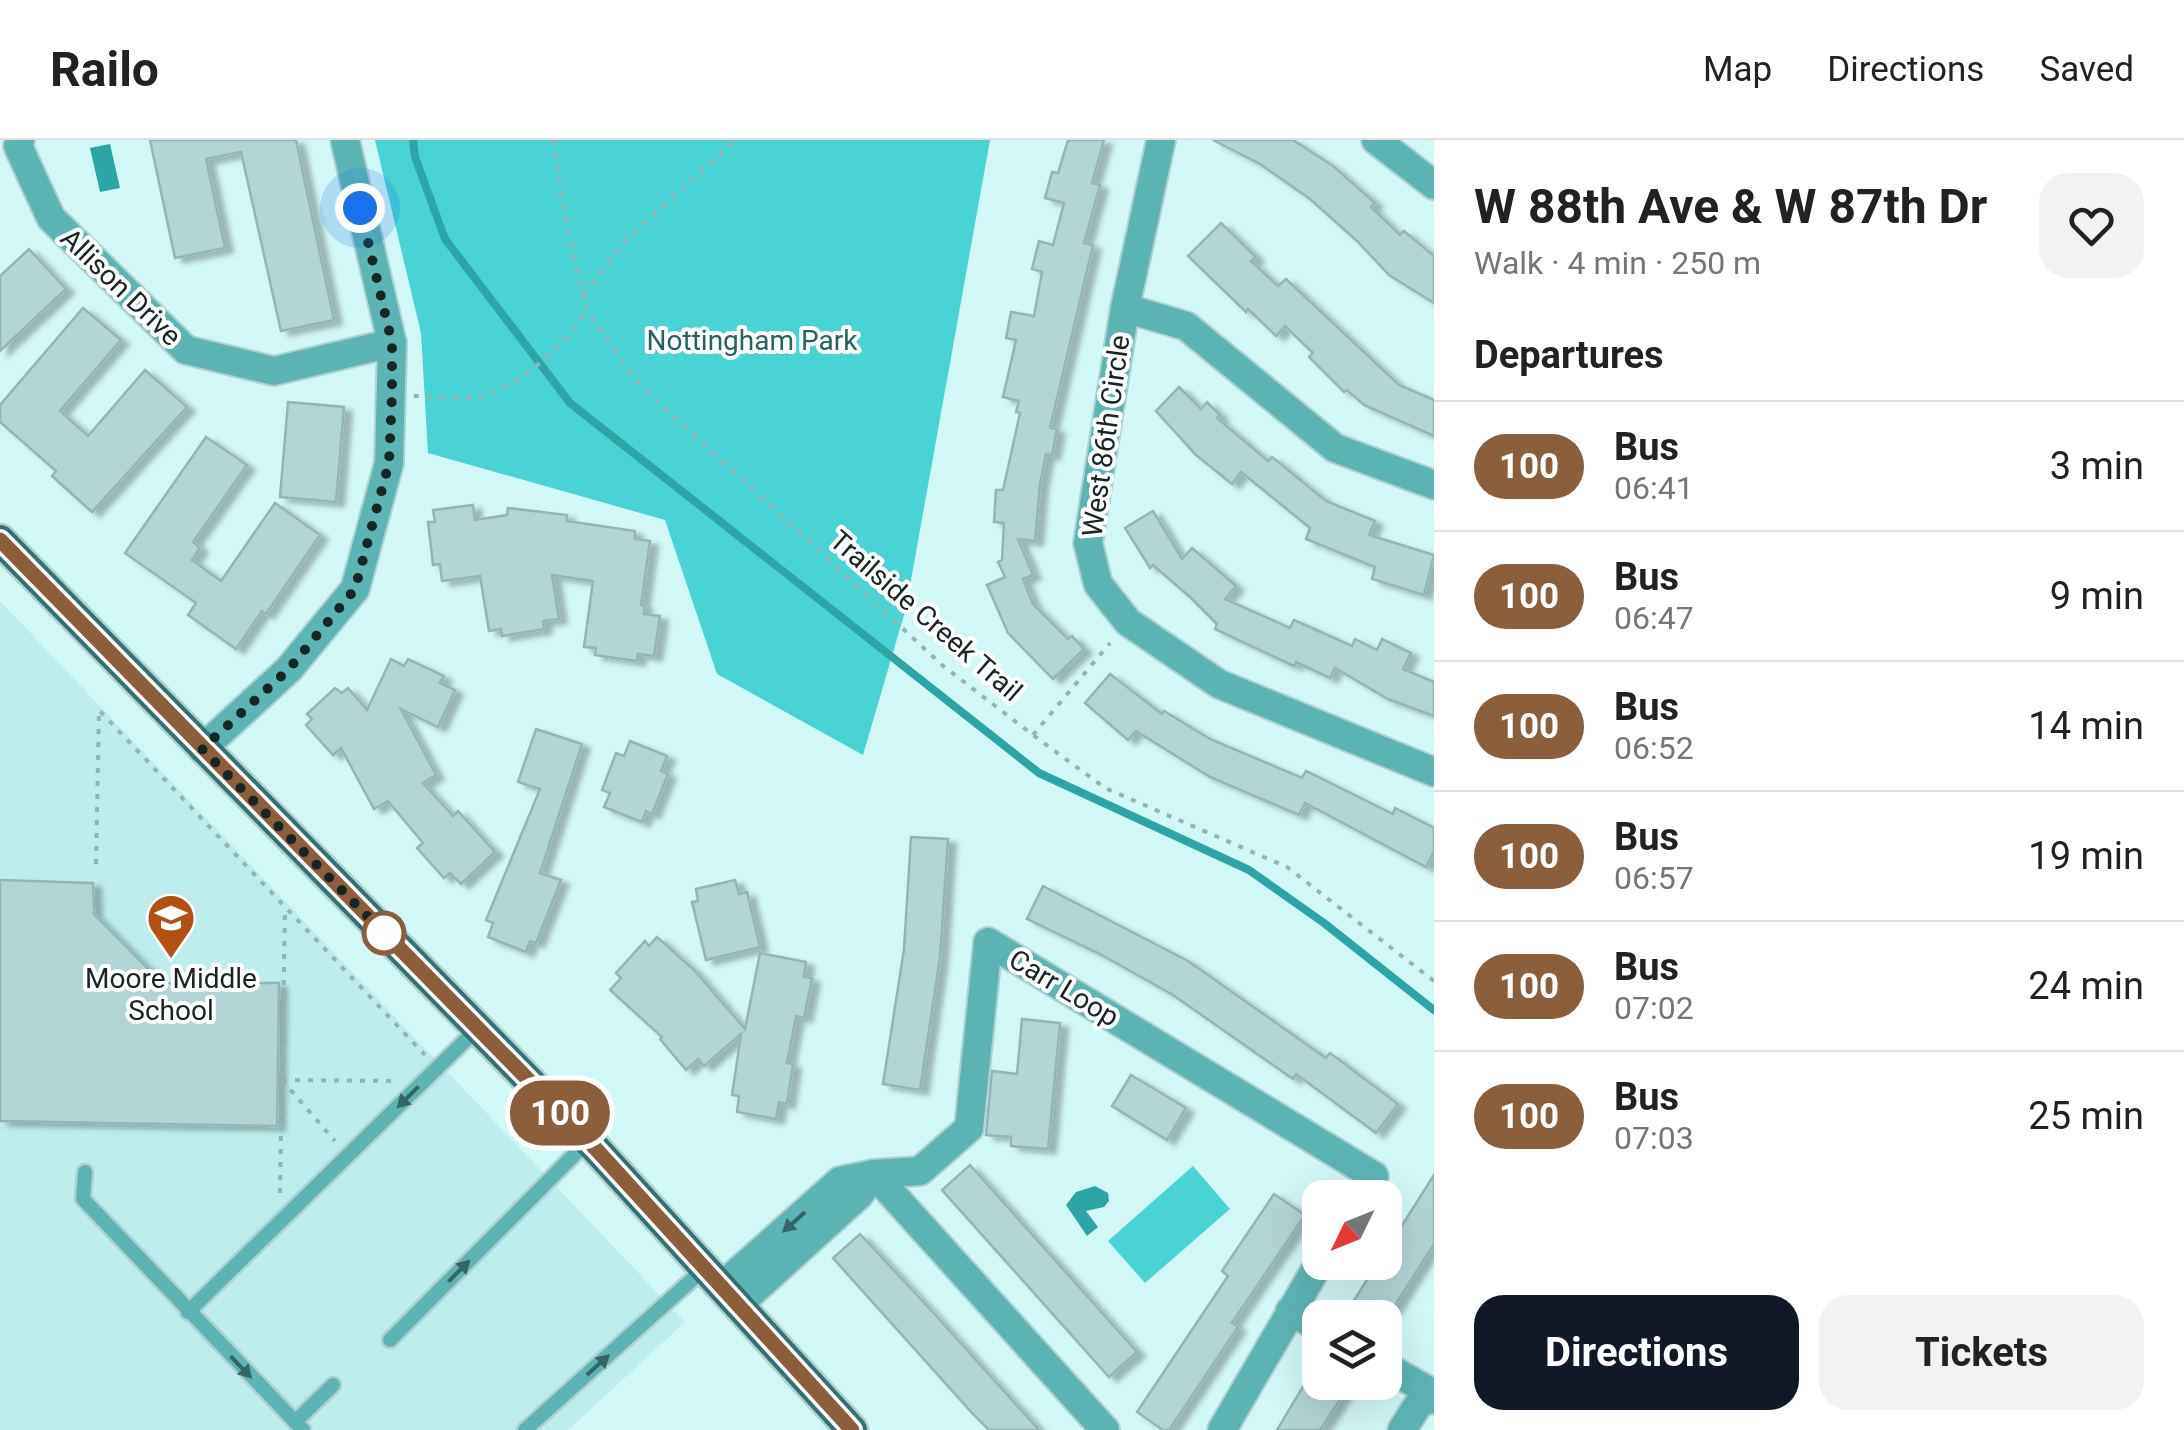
<!DOCTYPE html>
<html lang="en">
<head>
<meta charset="utf-8">
<style>
  body { margin:0; font-family:Roboto,sans-serif; background:#f2f2f2; color:#222; height:100vh; display:flex; flex-direction:column; font-size:38px; white-space:nowrap }
  * { box-sizing:border-box; margin:0 }
  p { font-size:32px; color:#767676 }
  .icon { flex:none; width:55px; height:55px; fill:none; stroke:currentColor; stroke-width:2; stroke-linecap:round; stroke-linejoin:round }
  .map { position:relative; flex:1; overflow:hidden }
  .drawer { display:flex; flex-direction:column; background:#fff; width:750px }
  .drawer>* { flex:none }
  .badge { padding:0 20px; border-radius:32px; font-size:35px; line-height:65px }
  .needle { width:65px; rotate:227deg }
  .fabs { position:absolute; left:1302px; top:1040px; display:grid; gap:20px }
  .fabs a { display:grid; place-items:center; width:100px; height:100px; border-radius:20px; background:#fff; box-shadow:0 10px 40px #0002; font-size:50px }
  .you { position:absolute; width:50px; height:50px; margin:-25px; border:8px solid #fff; border-radius:50%; background:#1a73e8; box-shadow:0 0 0 15px #1a73e833 }
  .map>.badge { position:absolute; translate:-50% -50%; box-shadow:0 0 0 5px #fff }
  h2 { padding:0 40px; font-size:38px; line-height:90px }
  .round { display:grid; place-items:center; flex:none; width:105px; height:105px; border-radius:30px; background:#f2f2f2 }
  .overview { display:flex; align-items:center; justify-content:space-between; height:170px; padding:0 40px }
  h1 { font-size:48px; font-weight:700; line-height:75px }
  .primary-button { display:flex; gap:20px; margin-top:auto; padding:20px 40px }
  .primary-button a { flex:1; height:115px; border-radius:30px; background:#111827; color:#fff; font-size:40px; font-weight:700; line-height:115px; text-align:center }
  .primary-button a+a { background:#f2f2f2; color:#222 }
  ul { padding:0; list-style:none }
  li { display:flex; align-items:center; gap:30px; height:130px; padding:0 40px; border-top:2px solid #e0e0e0 }
  li div { flex:1 }
  li b { display:block; font-size:38px }
  li em { font-style:normal }
  li .badge { min-width:110px; font-weight:700; text-align:center }
  header { display:flex; align-items:center; gap:60px; box-sizing:border-box; height:140px; padding:0 50px; background:#fff; border-bottom:2px solid #e0e0e0 }
  header strong { font-size:48px }
  nav { display:flex; gap:55px; margin-inline-start:auto; font-size:35px }
  main { display:flex; flex:1; min-height:0 }
  .map>svg:first-child { display:block }
  .built { fill:#beeded }
  .green { fill:#49d3d5 }
  .water { fill:#2da5a7 }
  .lines { fill:none; stroke-linecap:round; stroke-linejoin:round }
  .stream { stroke:#2da5a7; stroke-width:8 }
  .building { fill:#b1d4d5; stroke:#92b5b5; stroke-width:2.5; filter:url(#shadow) }
  .lane-casing { stroke:#b0d1d1; stroke-width:19 }
  .street-casing { stroke:#b0d1d1; stroke-width:32 }
  .primary-casing { stroke:#b0d1d1; stroke-width:35 }
  .path { stroke:#96b3b3; stroke-width:4; stroke-dasharray:5 8; stroke-linecap:butt }
  .lane { stroke:#5db4b5; stroke-width:14 }
  .street { stroke:#5db4b5; stroke-width:28 }
  .primary { stroke:#347172; stroke-width:30 }
  .oneway { fill:#366566 }
  .line-casing { stroke:#fff; stroke-width:22 }
  .line { stroke:#8b5e3c; stroke-width:15 }
  .walk { stroke:#172525; stroke-width:10; stroke-dasharray:0 18 }
  .stop-dot { fill:#fff; stroke:#8b5e3c; stroke-width:5 }
  .labels { text-anchor:middle; dominant-baseline:central; stroke-width:8; stroke-linejoin:round; paint-order:stroke }
  .street-label { font-size:28px; fill:#172525; stroke:#fff }
  .park-label { font-size:28px; fill:#246263; stroke:#fff }
  .poi-label { font-size:28px; fill:#172525; stroke:#fff }
</style>
</head>
<body>
<header>
<strong>Railo</strong>
<nav><a>Map</a><a>Directions</a><a>Saved</a></nav>
</header>
<main>
<div class="map">
<svg width="1434" height="1290" viewBox="0 0 1434 1290">
  <defs>
    <filter id="shadow"><feDropShadow dx="8" dy="4.5" stdDeviation="2.5" flood-color="#0004"/></filter>
  </defs>
  <rect width="100%" height="100%" fill="#d2f7f7"/>
  <!-- built -->
  <polygon class="built" points="0,461 685,1182 568,1290 0,1290"/>
  <!-- green -->
  <g class="green">
    <polygon points="375,0 990,0 906,468 863,615 717,534 665,380 428,313 421,193"/>
    <polygon points="1193,1026 1230,1069 1145,1143 1108,1101"/>
  </g>
  <!-- water -->
  <g class="water">
    <polygon points="110,4 120,48 100,52 90,8"/>
    <polygon points="1095,1046 1108,1053 1109,1061 1104,1067 1086,1071 1098,1087 1087,1096 1066,1065 1076,1052"/>
  </g>
  <g class="lines">
    <!-- stream -->
    <polyline class="stream" points="413,0 415,17 445,99 570,263 1039,633 1249,730 1324,783 1434,870"/>
  </g>
  <!-- building -->
  <g class="building">
    <polygon points="150,0 296,0 334,180 281,191 241,12 206,19 225,108 175,118"/>
    <polygon points="1068,0 1104,0 1092,43 1100,45 1084,103 1093,105 1050,288 1057,289 1052,315 1046,314 1040,344 1035,401 1018,399 1033,435 1023,439 1033,464 1068,499 1072,496 1084,509 1053,539 1008,493 987,445 1005,437 998,422 1002,420 1004,383 994,382 996,350 1003,350 1020,273 1016,272 1019,261 1003,257 1016,200 1006,198 1011,172 1034,176 1042,132 1032,129 1039,101 1053,105 1064,63 1045,58 1052,32 1058,33"/>
    <polygon points="1213,0 1293,0 1333,26 1375,63 1371,67 1400,95 1404,91 1434,116 1434,163 1389,135 1357,101 1310,59 1260,24"/>
    <polygon points="1221,83 1256,117 1251,121 1278,146 1286,139 1399,245 1434,260 1434,296 1364,265 1347,250 1344,252 1309,217 1313,213 1285,186 1276,196 1248,169 1246,172 1188,116"/>
    <polygon points="29,109 66,149 0,211 0,136"/>
    <polygon points="83,168 121,200 60,271 88,296 145,230 187,267 92,372 52,336 56,331 0,282 0,265"/>
    <polygon points="1179,247 1201,269 1207,262 1220,275 1217,278 1268,321 1272,317 1326,361 1375,381 1369,395 1434,415 1424,455 1372,439 1375,427 1306,399 1310,388 1241,332 1232,344 1196,315 1156,271"/>
    <polygon points="288,262 344,267 336,362 280,357"/>
    <polygon points="206,297 247,325 193,402 200,408 192,420 221,441 275,363 320,395 266,474 262,471 236,509 188,475 196,463 125,413"/>
    <polygon points="473,365 475,380 507,375 508,368 567,375 567,381 635,391 635,399 650,401 641,465 645,466 644,474 660,476 654,516 638,514 637,521 595,515 596,508 584,507 593,441 552,435 559,479 543,481 544,489 502,496 501,489 489,491 480,436 442,441 440,424 433,425 428,382 435,382 433,370"/>
    <polygon points="1153,371 1182,419 1192,408 1236,446 1225,459 1290,488 1294,480 1352,506 1355,499 1377,510 1382,499 1411,513 1403,529 1434,542 1434,576 1388,559 1335,528 1330,538 1296,522 1294,526 1215,489 1217,484 1191,458 1153,425 1150,428 1125,388"/>
    <polygon points="391,519 404,526 408,519 444,536 440,543 455,550 438,587 401,569 436,635 423,643 453,676 458,671 495,712 461,744 450,733 444,738 417,708 423,703 388,661 374,669 341,608 333,615 306,585 312,579 307,574 335,548 342,553 348,548 367,570"/>
    <polygon points="1110,534 1162,574 1164,571 1210,599 1302,638 1306,631 1393,674 1395,668 1434,688 1434,711 1426,727 1305,663 1299,675 1210,637 1136,591 1128,600 1085,563"/>
    <polygon points="536,589 582,604 540,733 561,740 536,803 530,801 526,812 488,797 493,783 486,780 540,649 518,642"/>
    <polygon points="630,601 667,616 661,631 668,634 652,674 646,671 642,682 604,667 610,653 602,650 616,613 624,616"/>
    <polygon points="911,697 948,699 940,817 920,950 883,944 904,809"/>
    <polygon points="0,740 93,743 94,774 162,843 279,843 277,986 0,981"/>
    <polygon points="735,740 739,754 747,752 760,807 706,820 692,762 698,761 696,749"/>
    <polygon points="1043,746 1188,821 1326,918 1330,913 1398,964 1376,993 1296,934 1293,939 1173,855 1100,814 1027,779"/>
    <polygon points="657,797 694,830 745,889 760,813 806,822 804,837 812,838 804,878 796,876 787,923 793,924 787,964 779,962 776,979 737,972 739,956 732,955 741,894 704,926 698,919 686,930 660,899 662,897 610,850 621,838 616,833 645,801 649,806"/>
    <polygon points="1022,879 1060,883 1048,1009 1011,1006 1011,997 986,995 992,931 1017,934"/>
    <polygon points="1131,935 1186,968 1167,1000 1112,966"/>
    <polygon points="970,1025 1137,1212 1109,1237 942,1050"/>
    <polygon points="1434,1035 1434,1104 1423,1121 1387,1178 1343,1178 1378,1122 1385,1122 1385,1112"/>
    <polygon points="1274,1054 1305,1075 1232,1183 1238,1187 1169,1290 1163,1290 1137,1272 1228,1136 1222,1131"/>
    <polygon points="860,1094 929,1168 1039,1290 989,1290 972,1273 833,1118"/>
    <polygon points="1320,1218 1320,1242 1337,1242 1347,1249 1320,1290 1277,1290"/>
  </g>
  <g class="lines">
    <!-- lane casing -->
    <g class="lane-casing">
      <g id="lane">
        <polyline points="85,1032 83,1059 303,1290"/>
        <polyline points="188,1172 477,889"/>
        <polyline points="390,1200 588,1001"/>
        <polyline points="295,1282 333,1245"/>
        <polyline points="525,1290 705,1128"/>
      </g>
    </g>
    <!-- street casing -->
    <g class="street-casing">
      <g id="street">
        <polyline points="20,0 18,6 51,78 186,210 274,231 392,203"/>
        <polyline points="1161,0 1125,168 1088,403 1098,444 1128,482 1219,544 1434,632"/>
        <polyline points="1376,0 1434,45"/>
        <polyline points="1125,168 1186,186 1335,308 1434,345"/>
        <polyline points="202,609 289,529 355,449 389,323 392,203 345,0"/>
        <polyline points="722,1146 840,1041 874,1034"/>
        <polyline points="738,1165 859,1055 874,1034"/>
        <polyline points="1290,1171 1320,1188"/>
        <polyline points="1385,1226 1434,1254"/>
        <polyline points="1105,1290 874,1034 920,1031 969,988 988,802 1374,1036 1360,1058"/>
        <polyline points="1222,1290 1320,1122"/>
        <polyline points="1402,1290 1420,1262 1434,1259"/>
      </g>
    </g>
    <!-- primary casing -->
    <g class="primary-casing">
      <polyline id="primary" points="0,400 596,1009 852,1290"/>
    </g>
    <!-- path -->
    <g class="path">
      <polyline points="554,0 561,56 586,170 638,243 942,525 1033,595 1105,648 1287,727 1434,841"/>
      <polyline points="584,154 626,100 736,0"/>
      <path d="M414,256C434,256 458,260 478,257C516,250 568,203 586,170"/>
      <polyline points="1033,595 1110,503"/>
      <polyline points="96,724 99,570 425,915"/>
      <polyline points="282,940 397,941"/>
      <polyline points="282,940 335,1001"/>
      <polyline points="280,1053 285,768"/>
    </g>
    <!-- lane -->
    <use href="#lane" class="lane"/>
    <!-- street -->
    <use href="#street" class="street"/>
    <!-- primary -->
    <use href="#primary" class="primary"/>
  </g>
  <!-- one-way arrows -->
  <defs><path id="oneway-solid" d="M-6-.8H1V-3.2L6.5 0L1 3.2V.8H-6Z" transform="scale(2.5)"/></defs>
  <g class="oneway">
    <use href="#oneway-solid" transform="translate(408 957) rotate(135)"/>
    <use href="#oneway-solid" transform="translate(794 1082) rotate(138)"/>
    <use href="#oneway-solid" transform="translate(459 1131) rotate(-45)"/>
    <use href="#oneway-solid" transform="translate(598 1225) rotate(-42)"/>
    <use href="#oneway-solid" transform="translate(241 1227) rotate(46)"/>
  </g>
  <g class="lines">
    <!-- line casing -->
    <g class="line-casing">
      <polyline id="line" points="0,400 596,1009 852,1290"/>
    </g>
    <!-- line -->
    <use href="#line" class="line"/>
    <!-- walk -->
    <polyline class="walk" points="360,68 392,203 392,255 389,323 355,449 289,529 202,609 384,793"/>
  </g>
  <!-- icons -->
  <defs>
    <g id="school-pin" transform="scale(2.5)"><path d="M0 17L-7.5 6A9.5 9.5 0 1 1 7.5 6Z" fill="#b25113" stroke="#fff"/><path d="M0-5L7-2L0 1L-7-2ZM-4 1L0 2.5L4 1V4Q0 6-4 4Z" fill="#fff"/></g>
  </defs>
  <g fill-rule="evenodd">
    <use href="#school-pin" x="171" y="778"/>
  </g>
  <!-- markers -->
  <circle class="stop-dot" cx="384" cy="793" r="20"/>
  <g class="labels">
    <!-- street labels -->
    <g class="street-label">
      <text transform="translate(121 147) rotate(44)">Allison Drive</text>
      <text transform="translate(1106 296) rotate(-82)">West 86th Circle</text>
      <text transform="translate(926 476) rotate(41)">Trailside Creek Trail</text>
      <text transform="translate(1064 848) rotate(31)">Carr Loop</text>
    </g>
    <!-- park labels -->
    <g class="park-label">
      <text x="752" y="200">Nottingham Park</text>
    </g>
    <!-- poi labels -->
    <g class="poi-label">
      <text x="171" y="838">Moore Middle<tspan x="171" dy="32">School</tspan></text>
    </g>
  </g>
</svg>
<div class="fabs">
<a><svg class="needle" viewBox="-14 -14 28 28"><path d="M0-13l5 13h-10z" fill="#e53935"/><path d="M0 13l5-13h-10z" fill="#767676"/></svg></a>
<a><svg class="icon" aria-label="layers" viewBox="0 0 24 24"><path d="M12 4l9 5-9 5-9-5zM3 14l9 5 9-5"/></svg></a>
</div>
<div class="you" style="left:360px;top:68px"></div>
<b class="badge" style="left:560px;top:973px;background:#8b5e3c;color:#fff">100</b>
</div>
<section class="drawer">
<div class="overview"><div><h1>W 88th Ave &amp; W 87th Dr</h1><p>Walk · 4 min · 250 m</p></div><a class="round"><svg class="icon" aria-label="heart" viewBox="0 0 24 24"><path d="M12 20l-8-8c-3-5 5-10 8-4 3-6 11-1 8 4z"/></svg></a></div>
<h2>Departures</h2>
<ul>
<li><span class="badge" style="background:#8b5e3c;color:#fff">100</span><div><b>Bus</b><p>06:41</p></div><em>3 min</em></li>
<li><span class="badge" style="background:#8b5e3c;color:#fff">100</span><div><b>Bus</b><p>06:47</p></div><em>9 min</em></li>
<li><span class="badge" style="background:#8b5e3c;color:#fff">100</span><div><b>Bus</b><p>06:52</p></div><em>14 min</em></li>
<li><span class="badge" style="background:#8b5e3c;color:#fff">100</span><div><b>Bus</b><p>06:57</p></div><em>19 min</em></li>
<li><span class="badge" style="background:#8b5e3c;color:#fff">100</span><div><b>Bus</b><p>07:02</p></div><em>24 min</em></li>
<li><span class="badge" style="background:#8b5e3c;color:#fff">100</span><div><b>Bus</b><p>07:03</p></div><em>25 min</em></li>
</ul>
<div class="primary-button"><a>Directions</a><a>Tickets</a></div>
</section>
</main>
</body>
</html>
